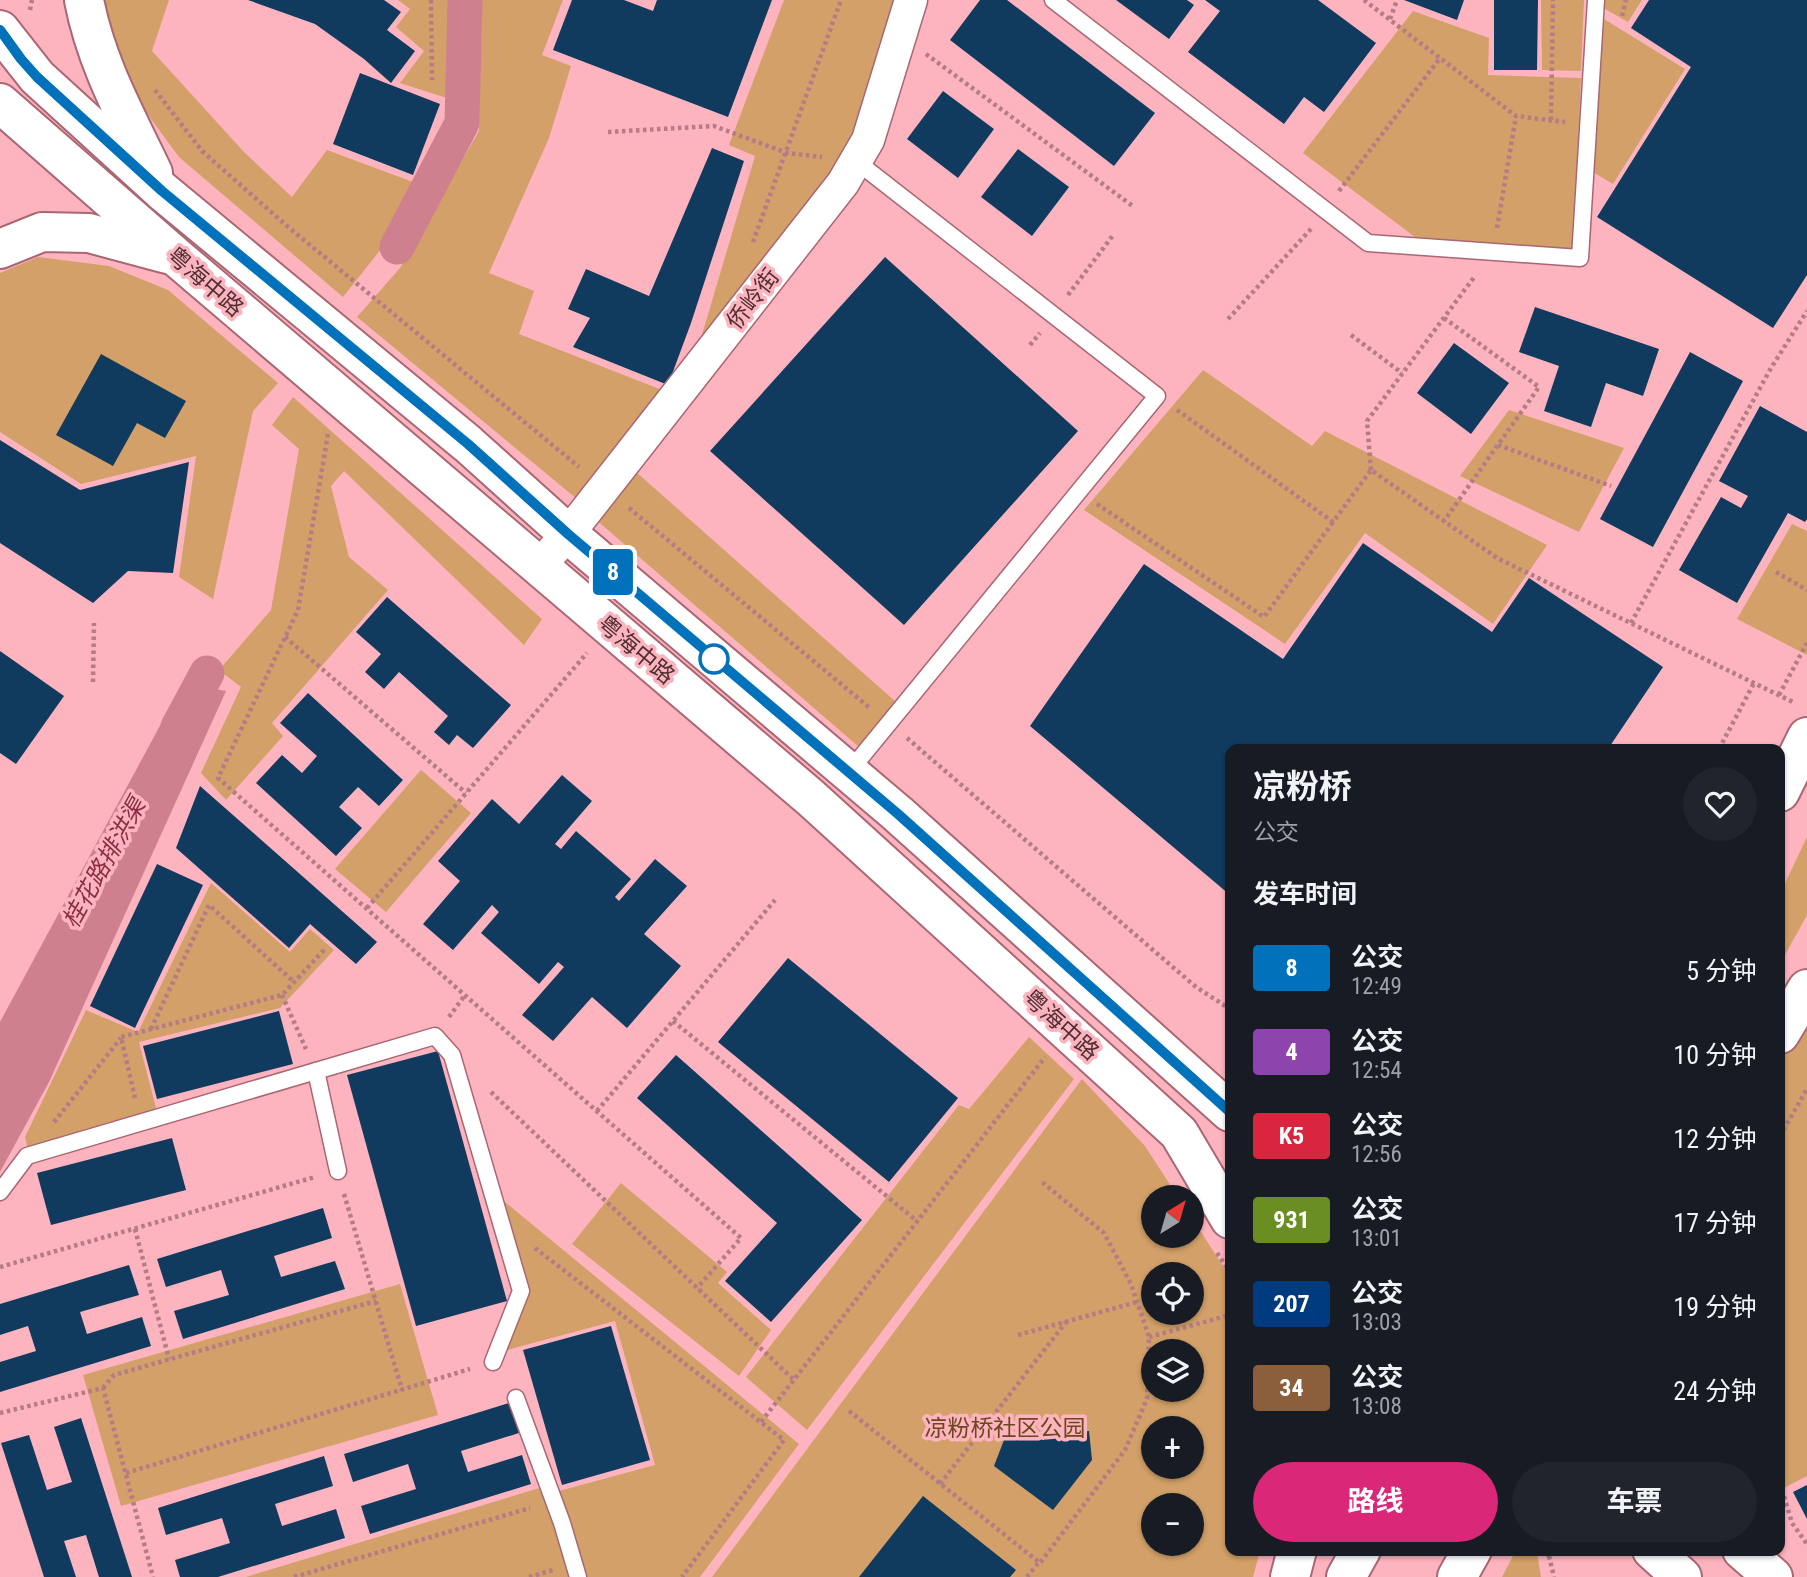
<!DOCTYPE html>
<html lang="zh">
<head>
<meta charset="utf-8">
<style>
  body { margin:0; font-family:"Roboto Condensed","Noto Sans SC",sans-serif; background:#20242c; color:#f1f3f6; height:100vh; display:flex; flex-direction:column; font-size:26px; white-space:nowrap }
  * { box-sizing:border-box; margin:0 }
  p { font-size:23px; color:#9ea1a6 }
  .icon { flex:none; width:38px; height:38px; fill:none; stroke:currentColor; stroke-width:2; stroke-linecap:round; stroke-linejoin:round }
  .map { position:relative; flex:1; overflow:hidden }
  .details { position:absolute; left:1225px; top:744px; width:560px; height:812px; display:flex; flex-direction:column; background:#171b24; border-radius:14px; box-shadow:0 2px 5px #0004 }
  .details>* { flex:none }
  .badge { padding:0 14px; border-radius:5px; font-size:24px; line-height:46px }
  .needle { width:46px; rotate:37deg }
  .fabs { position:absolute; left:1141px; top:1185px; display:grid; gap:14px }
  .fabs a { display:grid; place-items:center; width:63px; height:63px; border-radius:50%; background:#171b24; box-shadow:0 2px 5px #0004; font-size:35px }
  .map>.badge { position:absolute; translate:-50% -50%; box-shadow:0 0 0 4px #fff }
  h2 { padding:0 28px; font-size:26px; line-height:63px }
  .round { display:grid; place-items:center; flex:none; width:74px; height:74px; border-radius:37px; background:#20242c }
  .overview { display:flex; align-items:center; justify-content:space-between; height:119px; padding:0 28px }
  h1 { font-size:33px; font-weight:700; line-height:52px }
  .action { display:flex; gap:14px; margin-top:auto; padding:14px 28px }
  .action a { flex:1; height:80px; border-radius:42px; background:#db2777; color:#fff; font-size:28px; font-weight:700; line-height:80px; text-align:center }
  .action a+a { background:#20242c; color:#f1f3f6 }
  ul { padding:0; list-style:none }
  li { display:flex; align-items:center; gap:21px; height:84px; padding:0 28px }
  li div { flex:1 }
  li b { display:block; font-size:26px }
  li em { font-style:normal }
  li .badge { min-width:77px; font-weight:700; text-align:center }
  .map>svg:first-child { display:block }
  .green { fill:#d2a068; fill-rule:evenodd }
  .water { fill:#ce808e }
  .lines { fill:none; stroke-linecap:round; stroke-linejoin:round }
  .canal { stroke:#ce808e; stroke-width:35 }
  .building { fill:#103a5e }
  .lane-casing { stroke:#aa6672; stroke-width:19 }
  .street-casing { stroke:#aa6672; stroke-width:35 }
  .primary-casing { stroke:#aa6672; stroke-width:42 }
  .highway-casing { stroke:#aa6672; stroke-width:42 }
  .path { stroke:#b47c85; stroke-width:4.5; stroke-dasharray:3.5 3.5; stroke-linecap:butt }
  .lane { stroke:#fff; stroke-width:16 }
  .street { stroke:#fff; stroke-width:32 }
  .primary { stroke:#fff; stroke-width:38 }
  .highway { stroke:#fff; stroke-width:38 }
  .line-casing { stroke:#fff; stroke-width:16 }
  .line { stroke:#0072bc; stroke-width:10 }
  .stop-dot { fill:#fff; stroke:#0072bc; stroke-width:3.5 }
  .labels { text-anchor:middle; dominant-baseline:central; stroke-width:7; stroke-linejoin:round; paint-order:stroke }
  .street-label { font-size:23px; fill:#4d2f34; stroke:#feb4bf }
  .park-label { font-size:23px; fill:#6b481c; stroke:#feb4bf }
  .water-label { font-size:24px; font-style:italic; fill:#8a2d44; stroke:#feb4bf }
</style>
</head>
<body>
<div class="map">
<svg width="1807" height="1577" viewBox="0 0 1807 1577">
  <rect width="100%" height="100%" fill="#feb4bf"/>
  <!-- green -->
  <g class="green">
    <polygon points="96,0 169,0 152,51 244,152 292,197 327,150 413,182 389,239 343,297 179,157 116,71"/>
    <polygon points="398,0 455,0 453,100 400,83 424,51 396,27 410,9"/>
    <polygon points="482,0 563,0 542,55 571,66 549,138 489,273 534,291 519,334 662,390 577,499 357,317 400,268 479,131"/>
    <polygon points="784,0 895,0 854,129 832,177 701,338 755,156 729,145"/>
    <polygon points="1541,0 1584,0 1581,71 1542,70"/>
    <polygon points="1605,0 1642,0 1628,22 1605,9"/>
    <polygon points="1413,11 1489,38 1488,75 1581,78 1573,252 1415,237 1303,153"/>
    <polygon points="1604,19 1685,69 1613,184 1593,172"/>
    <polygon points="38,257 109,266 168,290 278,383 253,411 213,599 179,577 196,456 81,484 0,432 0,273"/>
    <polygon points="1203,370 1312,446 1325,431 1547,545 1493,624 1365,533 1285,644 1084,510"/>
    <polygon points="293,397 542,619 524,645 344,471 331,486 349,557 388,590 272,723 283,736 226,800 201,773 241,687 219,670 271,610 299,449 272,425"/>
    <polygon points="1509,410 1624,448 1579,532 1460,476"/>
    <polygon points="635,471 896,702 859,747 594,518"/>
    <polygon points="1792,524 1807,531 1807,655 1737,619"/>
    <polygon points="421,770 471,813 386,912 335,869"/>
    <polygon points="1807,837 1807,915 1780,964 1780,894"/>
    <polygon points="211,883 290,952 310,929 334,950 280,1008 139,1042 157,1112 28,1149 25,1137 86,1010 138,1032"/>
    <polygon points="1807,1000 1807,1476 1780,1490 1780,1044"/>
    <polygon points="1029,1037 1074,1079 807,1430 746,1377 959,1105 969,1109"/>
    <path d="M1082,1079L1145,1146L1178,1197H1153V1236H1192V1218L1230,1277V1550L1260,1551L1253,1577H712ZM1153,1274H1192V1312H1153ZM1153,1351H1192V1390H1153ZM1153,1428H1192V1466H1153ZM1153,1505H1192V1544H1153Z"/>
    <polygon points="621,1183 727,1272 718,1283 771,1330 739,1376 572,1244"/>
    <polygon points="500,1198 799,1444 700,1577 246,1577 556,1483 559,1491 655,1465 615,1321 503,1351 527,1291"/>
    <polygon points="400,1284 438,1415 121,1506 83,1375"/>
    <polygon points="1516,1550 1537,1552 1541,1577 1502,1577"/>
  </g>
  <!-- water -->
  <polygon class="water" points="183,683 226,691 49,1082 0,1172 0,1022"/>
  <g class="lines">
    <!-- canal -->
    <g class="canal">
      <polyline points="397,247 462,123 465,0"/>
      <polyline points="178,727 207,673"/>
    </g>
  </g>
  <!-- building -->
  <g class="building">
    <polygon points="248,0 384,0 401,12 387,30 415,51 391,83 364,59 315,24"/>
    <polygon points="572,0 624,0 653,11 657,0 772,0 728,117 553,50"/>
    <polygon points="980,0 1007,0 1155,113 1114,166 950,40"/>
    <polygon points="1116,0 1187,0 1194,5 1169,39"/>
    <polygon points="1205,0 1318,0 1376,43 1324,112 1304,97 1284,124 1188,52 1220,11"/>
    <polygon points="1404,0 1464,0 1457,20"/>
    <polygon points="1494,0 1538,0 1537,70 1494,70"/>
    <polygon points="1649,0 1807,0 1807,275 1773,328 1597,217 1691,67 1631,28"/>
    <polygon points="360,73 440,104 413,175 333,144"/>
    <polygon points="943,91 994,129 958,178 907,139"/>
    <polygon points="712,148 744,161 691,323 668,385 573,347 590,318 568,309 586,269 649,296"/>
    <polygon points="1018,149 1069,187 1032,236 981,197"/>
    <polygon points="885,257 1078,431 904,625 710,451"/>
    <polygon points="1535,307 1659,349 1643,396 1606,383 1591,427 1544,411 1559,366 1519,352"/>
    <polygon points="1454,343 1509,383 1471,434 1417,393"/>
    <polygon points="1690,352 1743,381 1653,547 1600,519"/>
    <polygon points="101,354 186,401 165,438 137,423 113,466 56,435"/>
    <polygon points="1760,406 1807,432 1807,519 1805,522 1788,513 1737,603 1679,570 1721,497 1741,508 1748,496 1719,481"/>
    <polygon points="0,440 80,490 189,462 173,573 128,571 93,603 0,543"/>
    <polygon points="1363,543 1492,632 1529,578 1663,667 1608,749 1230,749 1230,895 1030,726 1144,564 1283,659"/>
    <polygon points="387,597 511,705 473,748 457,735 449,745 434,732 448,716 399,672 384,689 365,672 381,654 356,632"/>
    <polygon points="0,651 64,696 16,764 0,753"/>
    <polygon points="308,693 403,780 379,806 358,787 339,807 362,828 336,856 256,783 282,755 302,773 317,756 280,723"/>
    <polygon points="562,775 592,801 555,844 561,849 576,831 631,879 615,897 619,901 655,859 687,886 644,934 681,966 627,1028 592,997 553,1041 522,1015 564,967 558,962 539,984 481,933 499,912 492,905 453,950 423,924 460,881 438,861 492,799 519,824"/>
    <polygon points="200,786 377,942 356,964 310,924 289,948 176,848"/>
    <polygon points="157,864 203,885 135,1028 90,1006"/>
    <polygon points="788,958 958,1098 889,1182 718,1042"/>
    <polygon points="279,1011 293,1064 157,1099 143,1046"/>
    <polygon points="438,1051 507,1301 416,1326 347,1075"/>
    <polygon points="676,1055 862,1220 771,1322 725,1281 777,1223 637,1098"/>
    <polygon points="172,1138 186,1190 51,1225 37,1173"/>
    <polygon points="323,1208 332,1238 274,1256 281,1277 335,1261 345,1289 183,1339 174,1311 229,1295 221,1270 166,1287 157,1259"/>
    <polygon points="129,1265 139,1295 80,1312 87,1334 142,1317 151,1346 0,1392 0,1362 36,1351 28,1326 0,1335 0,1304"/>
    <polygon points="611,1326 650,1460 562,1485 523,1350"/>
    <polygon points="509,1403 519,1433 461,1451 468,1472 522,1455 531,1484 370,1534 361,1506 416,1489 408,1464 353,1482 344,1454"/>
    <polygon points="81,1418 132,1577 99,1577 86,1535 64,1541 76,1577 44,1577 1,1443 29,1435 47,1490 72,1482 54,1427"/>
    <polygon points="1089,1431 1092,1460 1053,1510 994,1466 1004,1440"/>
    <polygon points="324,1456 333,1486 275,1504 282,1526 336,1509 345,1538 218,1577 180,1577 175,1560 230,1543 222,1518 166,1535 158,1508"/>
    <polygon points="1807,1485 1807,1519 1793,1492"/>
    <polygon points="923,1496 1016,1570 1010,1577 859,1577"/>
  </g>
  <g class="lines">
    <!-- lane casing -->
    <g class="lane-casing">
      <g id="lane">
        <polyline points="1053,0 1368,243 1580,258 1596,0"/>
        <polyline points="848,773 1157,396 856,161"/>
        <polyline points="316,1071 338,1171"/>
        <polyline points="0,1192 27,1156 435,1036 452,1055 521,1291 493,1362"/>
        <polyline points="516,1398 562,1523 578,1577"/>
      </g>
    </g>
    <!-- street casing -->
    <g class="street-casing">
      <polyline id="street" points="538,567 568,534 843,183 868,140 911,0"/>
    </g>
    <!-- primary casing -->
    <g class="primary-casing">
      <g id="primary">
        <polyline points="1780,792 1807,737"/>
        <polyline points="1780,1034 1807,989"/>
        <polyline points="1652,1550 1682,1577"/>
        <polyline points="1742,1550 1773,1577"/>
        <polyline points="1346,1577 1361,1550"/>
      </g>
    </g>
    <!-- highway casing -->
    <g class="highway-casing">
      <g id="highway">
        <path d="M84,0C96,63 126,116 153,173"/>
        <polyline points="0,30 37,77 162,191 468,444 568,534 898,814 1230,1112"/>
        <polyline points="0,103 175,256 811,798 1179,1133 1230,1219"/>
        <polyline points="0,249 42,232 89,233 167,254"/>
        <polyline points="1290,1577 1297,1550"/>
        <polyline points="1457,1577 1472,1550"/>
      </g>
    </g>
    <!-- path -->
    <g class="path">
      <polyline points="431,0 432,80"/>
      <polyline points="1364,0 1516,116 1565,122"/>
      <polyline points="30,10 32,0"/>
      <polyline points="1622,16 1626,0"/>
      <polyline points="1390,19 1397,0"/>
      <polyline points="926,54 1134,207"/>
      <polyline points="155,90 202,151 287,226 579,467"/>
      <polyline points="1551,120 1553,0"/>
      <polyline points="608,132 714,126 787,153 822,157"/>
      <polyline points="1339,191 1440,58"/>
      <polyline points="1497,228 1516,116"/>
      <polyline points="753,242 841,0"/>
      <polyline points="1068,295 1114,234"/>
      <polyline points="1444,318 1539,387 1444,521"/>
      <polyline points="1228,319 1311,229"/>
      <polyline points="1351,335 1402,373"/>
      <polyline points="1030,345 1040,333"/>
      <polyline points="1177,410 1333,522 1371,470 1497,558 1795,703"/>
      <polyline points="328,434 298,610 218,778 741,1238 697,1288"/>
      <polyline points="1498,445 1611,486"/>
      <polyline points="1371,470 1367,421 1475,276"/>
      <polyline points="1097,504 1264,617 1333,522"/>
      <polyline points="629,508 870,708"/>
      <polyline points="1776,572 1807,590"/>
      <polyline points="1631,623 1771,368 1807,311"/>
      <polyline points="285,637 466,793"/>
      <polyline points="93,682 94,623"/>
      <polyline points="1779,695 1807,643"/>
      <polyline points="907,738 1196,987 1230,1009"/>
      <polyline points="1719,749 1754,683"/>
      <polyline points="367,908 587,653"/>
      <polyline points="282,995 306,1049"/>
      <polyline points="449,1017 465,995"/>
      <polyline points="673,1021 917,1221"/>
      <polyline points="151,1029 209,905 294,982"/>
      <polyline points="491,1092 794,1380"/>
      <polyline points="135,1098 121,1037 282,995 324,950"/>
      <polyline points="597,1111 775,900"/>
      <polyline points="54,1122 121,1038"/>
      <polyline points="1780,1136 1807,1089"/>
      <polyline points="344,1194 402,1390"/>
      <polyline points="135,1229 169,1359"/>
      <polyline points="535,1248 784,1440 682,1577"/>
      <polyline points="1217,1253 1230,1272"/>
      <polyline points="0,1267 315,1177"/>
      <polyline points="1018,1335 1137,1302"/>
      <polyline points="1149,1337 1230,1315"/>
      <polyline points="103,1388 114,1375 376,1301"/>
      <polyline points="849,1411 1040,1563 1125,1450 1147,1399 1149,1337 1131,1284 1104,1233 1042,1182"/>
      <polyline points="0,1413 103,1388 153,1577"/>
      <polyline points="761,1422 1045,1057"/>
      <polyline points="126,1473 470,1369"/>
      <polyline points="1780,1483 1792,1523 1807,1544"/>
      <polyline points="940,1484 1066,1322"/>
      <polyline points="1542,1550 1549,1556 1552,1550"/>
      <polyline points="1549,1556 1554,1577"/>
      <polyline points="294,1577 530,1508"/>
      <polyline points="529,1577 553,1570"/>
      <polyline points="1027,1577 1039,1562"/>
    </g>
    <!-- lane -->
    <use href="#lane" class="lane"/>
    <!-- street -->
    <use href="#street" class="street"/>
    <!-- primary -->
    <use href="#primary" class="primary"/>
    <!-- highway -->
    <use href="#highway" class="highway"/>
  </g>
  <g class="lines">
    <!-- line casing -->
    <g class="line-casing">
      <polyline id="line" points="0,30 21,59 37,77 162,191 468,444 568,534 898,814 1230,1112"/>
    </g>
    <!-- line -->
    <use href="#line" class="line"/>
  </g>
  <!-- markers -->
  <circle class="stop-dot" cx="714" cy="659" r="14"/>
  <g class="labels">
    <!-- street labels -->
    <g class="street-label">
      <text transform="translate(205 282) rotate(41)">粤海中路</text>
      <text transform="translate(753 299) rotate(-52)">侨岭街</text>
      <text transform="translate(636 650) rotate(40)">粤海中路</text>
      <text transform="translate(1061 1025) rotate(42)">粤海中路</text>
    </g>
    <!-- park labels -->
    <g class="park-label">
      <text x="1005" y="1428">凉粉桥社区公园</text>
    </g>
    <!-- water labels -->
    <g class="water-label">
      <text transform="translate(104 863) rotate(-61)">桂花路排洪渠</text>
    </g>
  </g>
</svg>
<div class="fabs">
<a><svg class="needle" viewBox="-14 -14 28 28"><path d="M0-13l5 13h-10z" fill="#e53935"/><path d="M0 13l5-13h-10z" fill="#9ea1a6"/></svg></a>
<a><svg class="icon" aria-label="locate" viewBox="0 0 24 24"><circle cx="12" cy="12" r="6"/><path d="M12 2v4M12 18v4M2 12h4M18 12h4"/></svg></a>
<a><svg class="icon" aria-label="layers" viewBox="0 0 24 24"><path d="M12 4l9 5-9 5-9-5zM3 14l9 5 9-5"/></svg></a>
<a>+</a>
<a>−</a>
</div>
<b class="badge" style="left:613px;top:572px;background:#0072bc;color:#fff">8</b>
<section class="details">
<div class="overview"><div><h1>凉粉桥</h1><p>公交</p></div><a class="round"><svg class="icon" aria-label="heart" viewBox="0 0 24 24"><path d="M12 20l-8-8c-3-5 5-10 8-4 3-6 11-1 8 4z"/></svg></a></div>
<h2>发车时间</h2>
<ul>
<li><span class="badge" style="background:#0072bc;color:#fff">8</span><div><b>公交</b><p>12:49</p></div><em>5 分钟</em></li>
<li><span class="badge" style="background:#8e44ad;color:#fff">4</span><div><b>公交</b><p>12:54</p></div><em>10 分钟</em></li>
<li><span class="badge" style="background:#d7263d;color:#fff">K5</span><div><b>公交</b><p>12:56</p></div><em>12 分钟</em></li>
<li><span class="badge" style="background:#6b8e23;color:#fff">931</span><div><b>公交</b><p>13:01</p></div><em>17 分钟</em></li>
<li><span class="badge" style="background:#003b80;color:#fff">207</span><div><b>公交</b><p>13:03</p></div><em>19 分钟</em></li>
<li><span class="badge" style="background:#8b5e3c;color:#fff">34</span><div><b>公交</b><p>13:08</p></div><em>24 分钟</em></li>
</ul>
<div class="action"><a>路线</a><a>车票</a></div>
</section>
</div>
</body>
</html>
